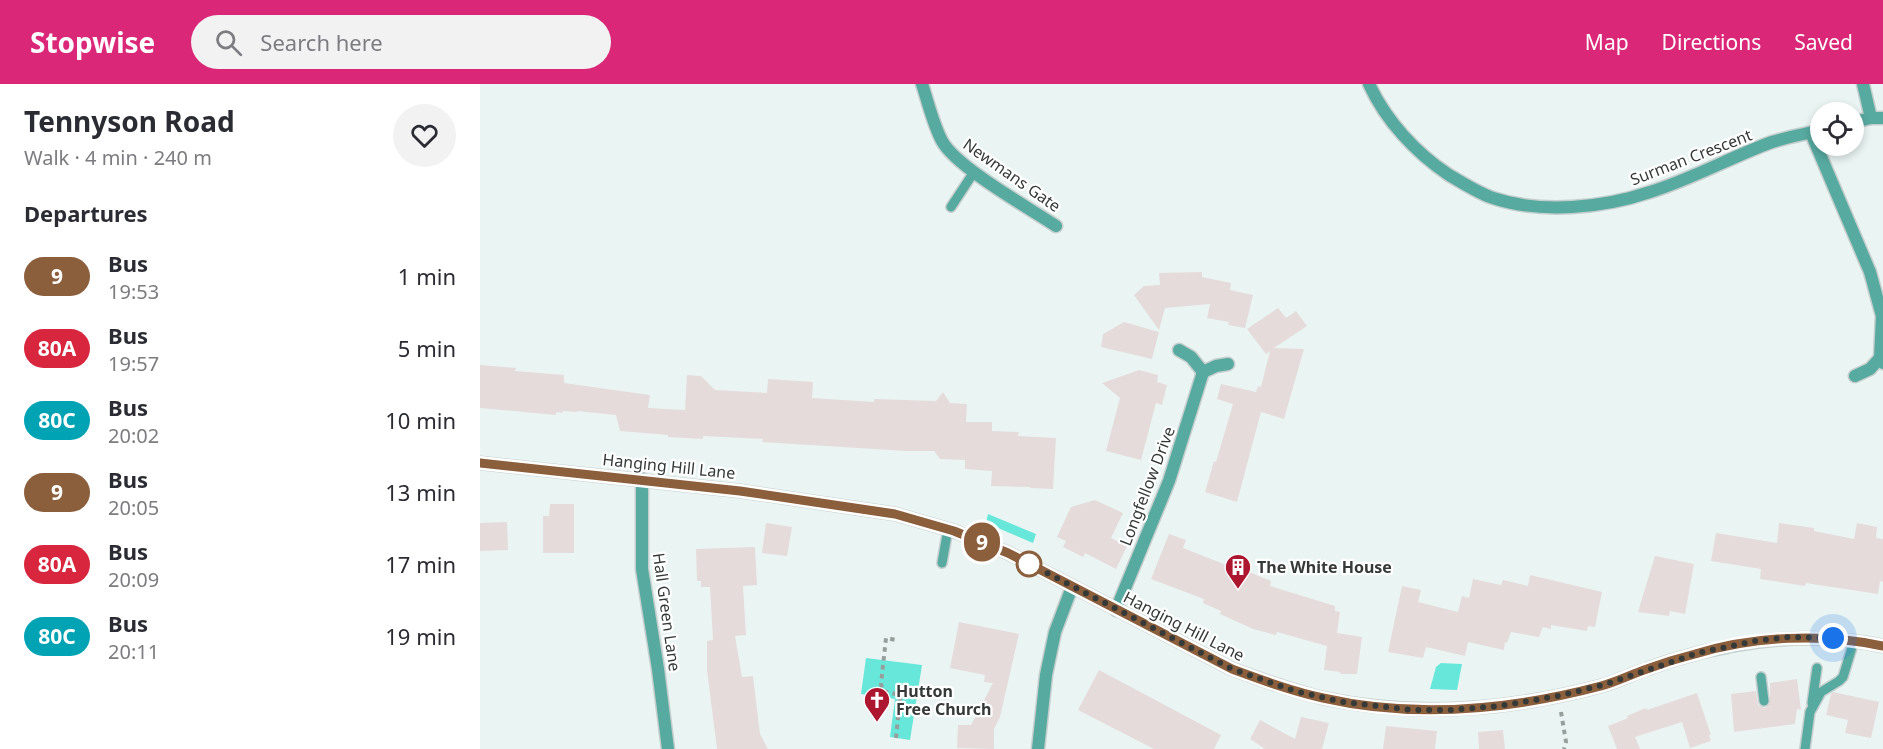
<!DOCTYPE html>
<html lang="en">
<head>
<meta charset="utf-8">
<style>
  body { margin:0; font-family:"Noto Sans",sans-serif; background:#f2f2f3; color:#2b2b33; height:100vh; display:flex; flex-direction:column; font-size:22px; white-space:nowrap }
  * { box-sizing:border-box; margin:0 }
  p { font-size:20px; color:#7c7c81 }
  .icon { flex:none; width:33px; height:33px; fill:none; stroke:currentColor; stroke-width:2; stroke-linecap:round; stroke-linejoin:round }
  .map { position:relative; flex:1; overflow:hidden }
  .side { display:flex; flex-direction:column; background:#fff; width:480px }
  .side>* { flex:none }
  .badge { padding:0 12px; border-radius:20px; font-size:21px; line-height:39px }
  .fabs { position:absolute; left:1330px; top:18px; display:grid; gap:12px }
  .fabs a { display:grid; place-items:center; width:54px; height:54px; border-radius:50%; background:#fff; box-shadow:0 3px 9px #0003; font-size:30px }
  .you { position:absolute; width:30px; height:30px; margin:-15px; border:4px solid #fff; border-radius:50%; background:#1a73e8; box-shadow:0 0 0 9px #1a73e833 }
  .map>.badge { position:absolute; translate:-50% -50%; box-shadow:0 0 0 3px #fff }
  h2 { padding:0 24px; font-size:22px; line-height:54px }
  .round { display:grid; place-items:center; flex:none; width:63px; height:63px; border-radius:32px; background:#f2f2f3 }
  .summary { display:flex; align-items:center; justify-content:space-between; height:102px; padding:0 24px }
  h1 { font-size:28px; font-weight:700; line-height:45px }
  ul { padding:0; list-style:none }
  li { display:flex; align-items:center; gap:18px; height:72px; padding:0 24px }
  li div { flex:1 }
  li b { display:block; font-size:22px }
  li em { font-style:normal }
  li .badge { min-width:66px; font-weight:700; text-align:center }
  header { display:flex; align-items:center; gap:36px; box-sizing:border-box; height:84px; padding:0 30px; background:#db2777; color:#fff }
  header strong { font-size:28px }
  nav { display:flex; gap:33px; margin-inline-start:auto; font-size:21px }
  .search { width:420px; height:54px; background:#f2f2f3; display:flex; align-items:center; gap:15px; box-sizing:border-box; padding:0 21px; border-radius:33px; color:#7c7c81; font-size:22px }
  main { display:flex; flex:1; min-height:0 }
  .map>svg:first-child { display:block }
  .green { fill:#67e7d9 }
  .building { fill:#e5dbdb }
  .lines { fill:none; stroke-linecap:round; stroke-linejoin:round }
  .service-casing { stroke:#c6cfce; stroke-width:12 }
  .minor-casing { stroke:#c6cfce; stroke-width:15 }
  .tertiary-casing { stroke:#c6cfce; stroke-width:15 }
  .path { stroke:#979f9d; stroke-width:4; stroke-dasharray:4.5 4.5; stroke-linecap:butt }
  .service { stroke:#57aaa0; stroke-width:9 }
  .minor { stroke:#57aaa0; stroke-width:12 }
  .tertiary { stroke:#57aaa0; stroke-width:12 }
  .line-casing { stroke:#fff; stroke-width:14 }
  .line { stroke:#8b5e3c; stroke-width:9 }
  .walk { stroke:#353938; stroke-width:6; stroke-dasharray:0 10.8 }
  .stop-dot { fill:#fff; stroke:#8b5e3c; stroke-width:3 }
  .labels { text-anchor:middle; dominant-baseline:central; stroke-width:4.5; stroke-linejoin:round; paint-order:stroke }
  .street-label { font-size:16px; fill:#353938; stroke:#fff }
  .poi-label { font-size:16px; font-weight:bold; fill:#353938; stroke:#fff; text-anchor:start }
</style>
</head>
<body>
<header>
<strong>Stopwise</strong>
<div class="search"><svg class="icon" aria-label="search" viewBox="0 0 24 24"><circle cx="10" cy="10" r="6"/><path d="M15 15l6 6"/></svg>Search here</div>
<nav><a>Map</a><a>Directions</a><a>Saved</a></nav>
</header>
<main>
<section class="side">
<div class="summary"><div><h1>Tennyson Road</h1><p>Walk · 4 min · 240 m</p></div><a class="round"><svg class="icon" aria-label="heart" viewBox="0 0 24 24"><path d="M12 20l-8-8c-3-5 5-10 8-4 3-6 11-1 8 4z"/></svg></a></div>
<h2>Departures</h2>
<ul>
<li><span class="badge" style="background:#8b5e3c;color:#fff">9</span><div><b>Bus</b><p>19:53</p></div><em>1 min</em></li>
<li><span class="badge" style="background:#d7263d;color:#fff">80A</span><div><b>Bus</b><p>19:57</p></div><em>5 min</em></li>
<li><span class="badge" style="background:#00a3b4;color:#fff">80C</span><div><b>Bus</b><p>20:02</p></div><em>10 min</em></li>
<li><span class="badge" style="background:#8b5e3c;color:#fff">9</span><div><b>Bus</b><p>20:05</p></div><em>13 min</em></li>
<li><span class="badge" style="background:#d7263d;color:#fff">80A</span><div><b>Bus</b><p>20:09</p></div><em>17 min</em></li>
<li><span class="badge" style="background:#00a3b4;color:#fff">80C</span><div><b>Bus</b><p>20:11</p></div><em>19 min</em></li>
</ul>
</section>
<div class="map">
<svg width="1403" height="665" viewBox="0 0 1403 665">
  <rect width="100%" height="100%" fill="#eaf5f3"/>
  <!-- green -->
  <g class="green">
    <polygon points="508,430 556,450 553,459 506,439"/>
    <polygon points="386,574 442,581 430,656 410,653 415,615 381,610"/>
    <polygon points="961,579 982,580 977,606 950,605 956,583"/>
  </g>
  <!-- building -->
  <g class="building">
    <polygon points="722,188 722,193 751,199 750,206 773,211 765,244 748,241 749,238 727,234 730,220 685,224 679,246 654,211 664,202 680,201 679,189"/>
    <polygon points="798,224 806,234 816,227 827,242 794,264 824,265 804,335 781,328 757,418 725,408 734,377 736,378 753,320 737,315 741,300 776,308 778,302 781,303 790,267 786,270 767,245"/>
    <polygon points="644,238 679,248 672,275 621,263 623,250"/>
    <polygon points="0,281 36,284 35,287 84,291 84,299 170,311 168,324 205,326 207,291 221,292 235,306 287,309 288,295 333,298 332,314 394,318 394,315 456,317 463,308 470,319 487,320 486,338 512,338 512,347 539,348 538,352 576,354 573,405 550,404 550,403 511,402 512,387 485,385 485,376 460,375 454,367 426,367 282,358 283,355 223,352 223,355 188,353 188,351 140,347 136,331 97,327 97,328 83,327 82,329 76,328 76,331 0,324"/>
    <polygon points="659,286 678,291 677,298 687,301 682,321 676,319 661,376 626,367 640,314 622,299"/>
    <polygon points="615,416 643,429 631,454 647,462 636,485 605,469 603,473 583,463 586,457 577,453 591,423"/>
    <polygon points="70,420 94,420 94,469 63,469 63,432 69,432"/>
    <polygon points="27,438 28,466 0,467 0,439"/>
    <polygon points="286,439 312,443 307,472 282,469"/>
    <polygon points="1299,439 1334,444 1334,447 1374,455 1377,439 1397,443 1396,454 1403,455 1403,498 1400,497 1398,510 1326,499 1325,502 1280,495 1281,485 1231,477 1236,449 1297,459"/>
    <polygon points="689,450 706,456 703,464 759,486 759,484 791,497 790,502 855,522 855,527 860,528 857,549 882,553 877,590 861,590 860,588 844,586 847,562 797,548 796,551 773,545 740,530 741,527 723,519 724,515 671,495"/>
    <polygon points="275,463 277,501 263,502 266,551 255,552 262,593 273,592 280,650 288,665 237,665 227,586 227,557 233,556 230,503 221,503 221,497 217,497 216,465"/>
    <polygon points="1175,472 1214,480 1205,530 1190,527 1189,532 1158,528"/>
    <polygon points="1050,491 1122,508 1115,543 1108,542 1107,547 1071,541 1071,545 1063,543 1059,553 1031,548 1027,559 1025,558 1024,566 988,558 985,572 946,563 943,574 908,568 922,502 941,506 938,518 978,528 982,512 989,514 993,495 1021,501 1023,496 1048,502"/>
    <polygon points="479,538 539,550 520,633 514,645 514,665 477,664 478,641 491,641 513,599 504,598 505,591 470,584"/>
    <polygon points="619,586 741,651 734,665 674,665 598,626"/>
    <polygon points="1317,595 1321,626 1317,625 1315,640 1254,648 1251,610 1276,607 1278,621 1285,624 1290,619 1290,599"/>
    <polygon points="1353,608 1399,618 1391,654 1365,649 1368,636 1346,631 1351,610"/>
    <polygon points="1217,609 1231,651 1229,651 1231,657 1210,664 1202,638 1155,653 1160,665 1137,665 1128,642 1148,634 1147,632 1166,624 1167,626"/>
    <polygon points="821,633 849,639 842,665 785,665 770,655 780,636 815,655"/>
    <polygon points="906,642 957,647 955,665 903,665"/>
    <polygon points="1023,646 1025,665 999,665 998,648"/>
  </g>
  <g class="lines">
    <!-- service casing -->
    <g class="service-casing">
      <g id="service">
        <polyline points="471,123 494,88"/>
        <polyline points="462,479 468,445"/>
        <polyline points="1281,593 1284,617"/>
        <polyline points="1332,619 1337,584"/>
        <polyline points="1325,665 1330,628 1341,608 1359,597 1363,593 1374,557"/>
      </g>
    </g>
    <!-- minor casing -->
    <g class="minor-casing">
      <g id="minor">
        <path d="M442,0C448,18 453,40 462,57C476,83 549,124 576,142"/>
        <path d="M889,0C906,37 936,69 969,91C983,99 998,109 1013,114C1061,130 1123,124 1170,108C1212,95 1251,73 1292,58C1308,53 1325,50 1341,46"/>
        <polyline points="1383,0 1391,34 1403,34"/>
        <polyline points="1374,38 1391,34"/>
        <polyline points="1331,49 1390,188 1402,232 1400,274 1403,279"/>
        <polyline points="699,266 711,273 723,288"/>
        <polyline points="723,288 736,282 748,280"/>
        <polyline points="1375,292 1390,285 1400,274"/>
        <polyline points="162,395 162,485 178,585 188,665"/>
        <polyline points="636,526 689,397 723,288"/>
        <polyline points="558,665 566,591 575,548 592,503"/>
      </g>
    </g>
    <!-- tertiary casing -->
    <g class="tertiary-casing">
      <path id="tertiary" d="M0,379L260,407L415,430L474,447L528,469L752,585C782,596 812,607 843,614C935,634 1030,626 1121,602C1136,598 1152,590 1167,585C1183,579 1199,574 1215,570C1226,566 1239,565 1250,562C1302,552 1352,551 1403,562"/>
    </g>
    <!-- path -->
    <g class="path">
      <polyline points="1081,628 1086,658 1084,665"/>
      <polyline points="416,654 420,614 416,610 403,607 401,600 406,554 416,556"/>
    </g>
    <!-- service -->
    <use href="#service" class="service"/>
    <!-- minor -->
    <use href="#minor" class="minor"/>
    <!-- tertiary -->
    <use href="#tertiary" class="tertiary"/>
  </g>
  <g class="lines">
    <!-- line casing -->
    <g class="line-casing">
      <path id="line" d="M0,379L260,407L415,430L474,447L528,469L752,585C782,596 811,607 843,614C935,635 1030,626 1121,602C1136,598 1152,590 1167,585C1183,579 1199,574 1215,570C1275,552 1342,549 1403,562"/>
    </g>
    <!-- line -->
    <use href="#line" class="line"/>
    <!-- walk -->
    <polyline class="walk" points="549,480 544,477 752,585 815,607 863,618 931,626 970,626 1019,622 1078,612 1123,601 1218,569 1275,557 1310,553 1353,554"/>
  </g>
  <!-- icons -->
  <defs>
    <g id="building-pin" transform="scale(1.35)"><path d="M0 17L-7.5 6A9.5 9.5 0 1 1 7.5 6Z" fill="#ac162f" stroke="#fff"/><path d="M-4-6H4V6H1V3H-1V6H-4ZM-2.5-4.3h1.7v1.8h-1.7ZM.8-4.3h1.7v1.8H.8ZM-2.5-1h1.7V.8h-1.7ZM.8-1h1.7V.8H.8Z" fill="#fff"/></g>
    <g id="church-pin" transform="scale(1.35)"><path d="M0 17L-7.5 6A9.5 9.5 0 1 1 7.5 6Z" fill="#ac162f" stroke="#fff"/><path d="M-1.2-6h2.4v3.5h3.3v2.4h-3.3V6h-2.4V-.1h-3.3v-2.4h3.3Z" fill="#fff"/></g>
  </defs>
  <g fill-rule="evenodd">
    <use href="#building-pin" x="758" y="483"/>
    <use href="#church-pin" x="397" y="616"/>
  </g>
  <!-- markers -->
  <circle class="stop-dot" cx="549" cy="480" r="12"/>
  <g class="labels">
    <!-- street labels -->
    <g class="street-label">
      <text transform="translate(1211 73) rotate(-21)">Surman Crescent</text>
      <text transform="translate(532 91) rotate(35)">Newmans Gate</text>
      <text transform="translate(189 382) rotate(6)">Hanging Hill Lane</text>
      <text transform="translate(667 402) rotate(-69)">Longfellow Drive</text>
      <text transform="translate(187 528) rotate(82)">Hall Green Lane</text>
      <text transform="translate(704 542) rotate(27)">Hanging Hill Lane</text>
    </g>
    <!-- poi labels -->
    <g class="poi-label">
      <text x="777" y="483">The White House</text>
      <text x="416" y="607">Hutton<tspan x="416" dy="18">Free Church</tspan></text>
    </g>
  </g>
</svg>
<div class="fabs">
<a><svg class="icon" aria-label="locate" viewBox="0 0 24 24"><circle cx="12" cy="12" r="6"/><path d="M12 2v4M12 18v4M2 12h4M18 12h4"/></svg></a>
</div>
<div class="you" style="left:1353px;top:554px"></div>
<b class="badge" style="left:502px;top:458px;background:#8b5e3c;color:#fff">9</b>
</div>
</main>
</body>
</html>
